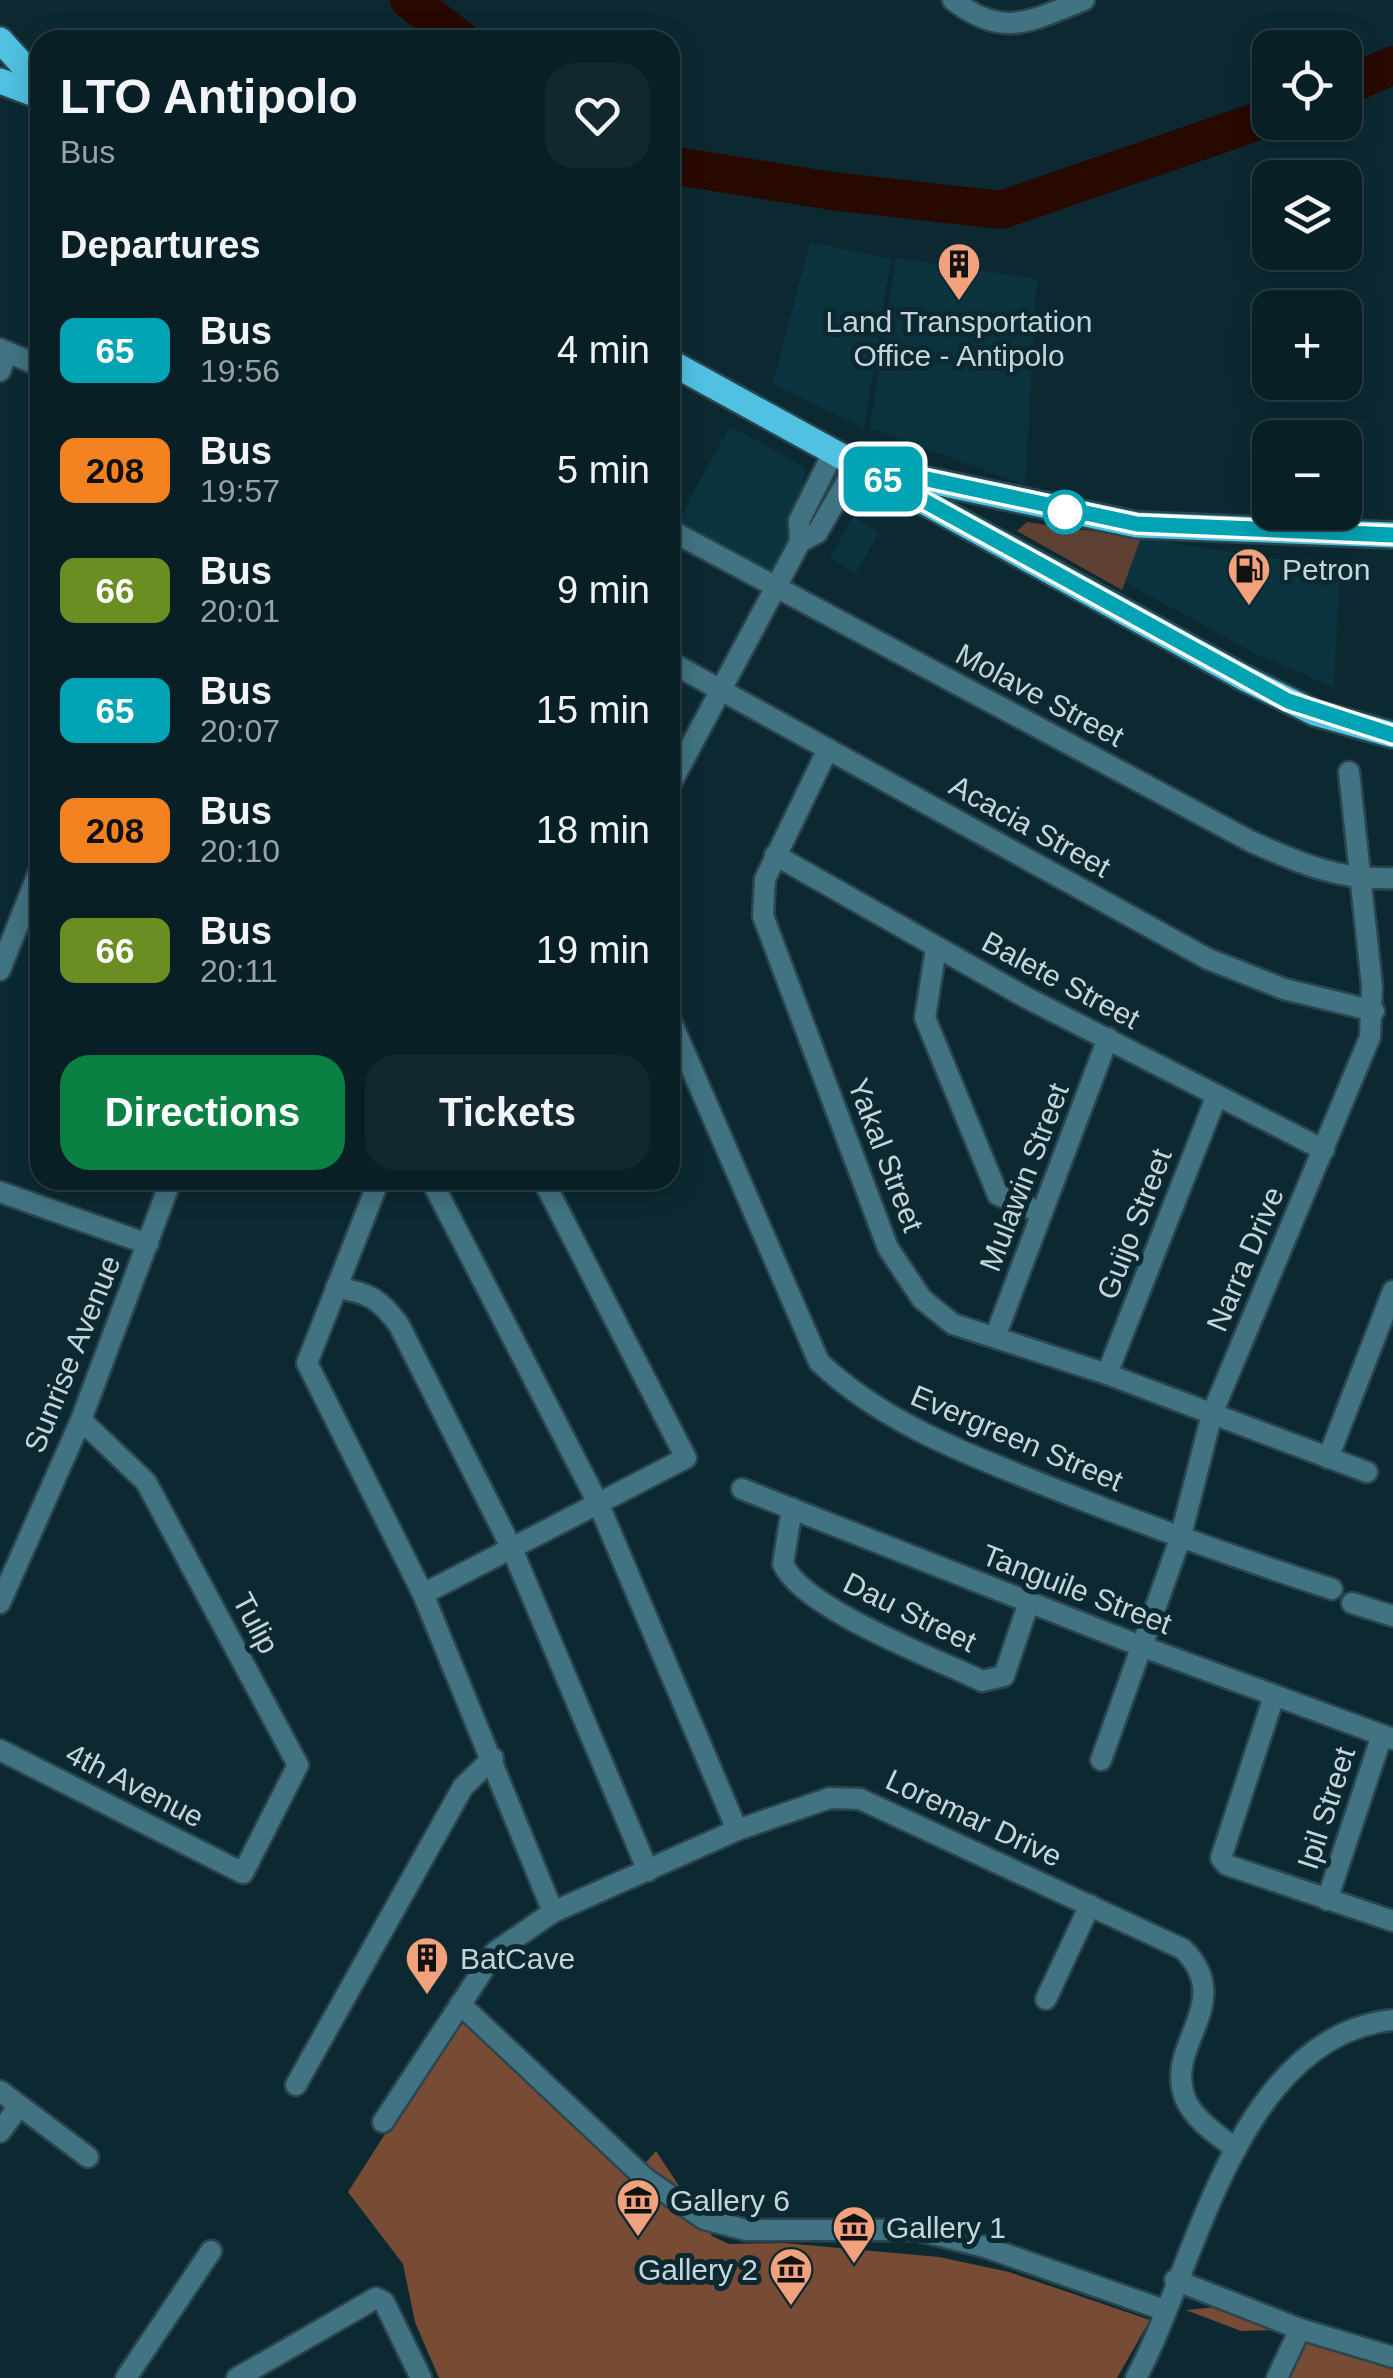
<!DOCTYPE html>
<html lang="en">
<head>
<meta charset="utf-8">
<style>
  body { margin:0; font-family:Arial,sans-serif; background:#12272e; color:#f1f3f6; height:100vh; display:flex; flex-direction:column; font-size:38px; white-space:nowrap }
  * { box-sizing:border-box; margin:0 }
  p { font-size:32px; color:#99a2a7 }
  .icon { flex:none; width:55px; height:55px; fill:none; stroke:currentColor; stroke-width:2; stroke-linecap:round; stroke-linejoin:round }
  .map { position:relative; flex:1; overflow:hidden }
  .drawer { position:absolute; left:30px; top:30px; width:650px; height:1160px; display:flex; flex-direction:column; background:#091f26; border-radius:30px; box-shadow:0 5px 25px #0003,0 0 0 2px #293d43 }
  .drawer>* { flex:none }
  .badge { padding:0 20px; border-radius:15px; font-size:35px; line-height:65px }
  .controls { position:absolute; left:1252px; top:30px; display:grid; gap:20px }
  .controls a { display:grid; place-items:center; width:110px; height:110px; border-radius:20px; background:#091f26; box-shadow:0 5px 25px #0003,0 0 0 2px #293d43; font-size:50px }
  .map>.badge { position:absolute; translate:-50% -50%; box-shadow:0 0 0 5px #fff }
  h2 { padding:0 30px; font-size:38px; line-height:90px }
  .round { display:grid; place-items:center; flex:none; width:105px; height:105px; border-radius:30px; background:#12272e }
  .overview { display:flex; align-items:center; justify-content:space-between; height:170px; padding:0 30px }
  h1 { font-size:48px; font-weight:700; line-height:75px }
  .button { display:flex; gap:20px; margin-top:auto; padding:20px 30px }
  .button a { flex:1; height:115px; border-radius:30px; background:#0b8043; color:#fff; font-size:40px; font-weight:700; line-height:115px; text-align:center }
  .button a+a { background:#12272e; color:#f1f3f6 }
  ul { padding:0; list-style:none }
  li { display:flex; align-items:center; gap:30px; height:120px; padding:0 30px }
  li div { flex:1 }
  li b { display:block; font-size:38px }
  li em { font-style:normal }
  li .badge { min-width:110px; font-weight:700; text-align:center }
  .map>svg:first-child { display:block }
  .built { fill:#0c343f }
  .green { fill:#5e4133 }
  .forest { fill:#784b35 }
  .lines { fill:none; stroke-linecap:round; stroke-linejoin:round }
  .river { stroke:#270900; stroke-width:38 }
  .street-casing { stroke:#2a454d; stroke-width:25 }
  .primary-casing { stroke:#2a454d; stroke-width:30 }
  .street { stroke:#417382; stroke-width:20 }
  .primary { stroke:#50c1e1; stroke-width:25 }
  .line-casing { stroke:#fff; stroke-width:22 }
  .line { stroke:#00a3b4; stroke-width:15 }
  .stop-dot { fill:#fff; stroke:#00a3b4; stroke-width:5 }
  .labels { text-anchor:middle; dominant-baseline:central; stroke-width:10; stroke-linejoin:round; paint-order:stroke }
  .poi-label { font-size:30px; fill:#c6d5db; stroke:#0c2932; text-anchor:start }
  .street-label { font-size:30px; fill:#c6d5db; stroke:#0c2932 }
</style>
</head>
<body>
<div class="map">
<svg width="1393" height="2378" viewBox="0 0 1393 2378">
  <rect width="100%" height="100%" fill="#0c2932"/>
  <!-- built -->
  <g class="built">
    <polygon points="810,242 891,259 864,428 773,384"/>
    <polygon points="896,258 1037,279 1025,485 870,428"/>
    <polygon points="730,426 806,468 791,533 768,575 676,524"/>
    <polygon points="853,517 879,532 856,573 830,558"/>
    <polygon points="1141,538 1273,559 1340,560 1334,687 1256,654 1125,582"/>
  </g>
  <!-- green -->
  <polygon class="green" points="1027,522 1141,538 1122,590 1017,531"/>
  <!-- forest -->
  <g class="forest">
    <polygon points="465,2009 630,2181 656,2151 712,2236 729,2244 784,2243 939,2257 1009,2272 1150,2320 1117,2378 439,2378 415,2322 403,2264 348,2192"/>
    <polygon points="1240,2305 1393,2356 1393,2378 1277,2378 1300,2329 1241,2331 1186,2310"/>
  </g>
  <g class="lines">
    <!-- river -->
    <g class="river">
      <polyline points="409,0 461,40"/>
      <polyline points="1345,87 1393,65"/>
      <polyline points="670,165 832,191 1001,210 1270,117"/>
    </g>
    <!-- street casing -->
    <g class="street-casing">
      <g id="street">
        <path d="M953,0C1003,39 1030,21 1084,0"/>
        <polyline points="0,349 40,366"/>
        <polyline points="0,371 7,352"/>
        <path d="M670,530L1252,842C1299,863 1341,881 1393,878"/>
        <polyline points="800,542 799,521 834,451"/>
        <polyline points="800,542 817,533 857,464"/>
        <polyline points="670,662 1208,959 1284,989 1374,1011"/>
        <polyline points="828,749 765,879 763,916 888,1248 922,1299 953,1324 1107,1374 1367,1472"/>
        <polyline points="670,785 800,542"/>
        <polyline points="775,855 1027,998 1324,1150"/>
        <polyline points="936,948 925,1018 998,1195 1042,1213"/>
        <polyline points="0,970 40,869"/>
        <path d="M670,1019L819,1362C886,1425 968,1454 1052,1488C1145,1525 1237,1558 1332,1589"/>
        <polyline points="379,1180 307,1363 423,1594 553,1912"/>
        <polyline points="431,1180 599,1505 737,1830"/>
        <polyline points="0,1192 148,1244"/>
        <path d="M336,1288C368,1292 380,1299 399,1325L512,1549L648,1871"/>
        <polyline points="995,1337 1108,1038"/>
        <polyline points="1107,1374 1217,1095"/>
        <polyline points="1328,1458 1393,1291"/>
        <polyline points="742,1489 1138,1645 1393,1739"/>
        <path d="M792,1508L783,1564C803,1609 935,1658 982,1681L1004,1676L1029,1602"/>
        <polyline points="423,1594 686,1458 543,1180"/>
        <polyline points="0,1603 81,1420 171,1180"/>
        <polyline points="1352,1603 1393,1616"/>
        <polyline points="1274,1696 1221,1858 1227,1865 1393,1921"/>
        <polyline points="0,1750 243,1873 298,1765 146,1482 81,1420"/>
        <polyline points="1101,1760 1180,1539 1212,1414 1370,1037 1372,986 1349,772"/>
        <polyline points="1327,1900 1382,1735"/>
        <polyline points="1046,1999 1090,1905"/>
        <polyline points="460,2004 646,2179 704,2219 746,2230 917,2230 985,2247 1164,2310"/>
        <polyline points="296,2085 463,1787 493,1758"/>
        <polyline points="0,2091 88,2157"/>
        <path d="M383,2122L495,1952L553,1912L737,1830L830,1798L860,1799L1183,1949C1237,2003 1164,2044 1185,2098C1194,2120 1218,2135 1236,2149"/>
        <polyline points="0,2132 19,2106"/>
        <polyline points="1175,2280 1300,2329 1393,2357"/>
        <polyline points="126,2378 211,2251"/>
        <polyline points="237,2378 376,2298 384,2302 421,2378"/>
        <path d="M1136,2378C1197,2265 1236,2036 1393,2020"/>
        <polyline points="1277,2378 1300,2329"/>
      </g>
    </g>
    <!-- primary casing -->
    <g class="primary-casing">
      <g id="primary">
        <polyline points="0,40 40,84"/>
        <polyline points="0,81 40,96"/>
        <polyline points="670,362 1246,679 1315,713 1393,735"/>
        <polyline points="884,471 1137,525 1393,535"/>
      </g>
    </g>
    <!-- street -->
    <use href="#street" class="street"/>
    <!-- primary -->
    <use href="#primary" class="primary"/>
  </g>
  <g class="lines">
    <!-- line casing -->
    <g class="line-casing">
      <polyline id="line" points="1393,535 1137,524 857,464 1288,701 1393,735"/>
    </g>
    <!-- line -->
    <use href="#line" class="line"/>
  </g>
  <!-- icons -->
  <defs>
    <g id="building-pin" transform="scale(2.25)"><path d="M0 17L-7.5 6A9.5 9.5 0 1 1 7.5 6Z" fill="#f1a17b" stroke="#0c2932"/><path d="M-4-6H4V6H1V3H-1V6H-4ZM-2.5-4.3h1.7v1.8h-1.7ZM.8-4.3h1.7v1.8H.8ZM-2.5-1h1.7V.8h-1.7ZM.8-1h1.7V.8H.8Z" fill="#111"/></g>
    <g id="fuel-pin" transform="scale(2.25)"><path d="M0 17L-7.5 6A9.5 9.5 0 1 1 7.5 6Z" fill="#f1a17b" stroke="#0c2932"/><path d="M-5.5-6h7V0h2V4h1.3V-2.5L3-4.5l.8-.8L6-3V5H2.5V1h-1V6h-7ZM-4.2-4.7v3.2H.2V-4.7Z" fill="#111"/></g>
    <g id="museum-pin" transform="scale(2.25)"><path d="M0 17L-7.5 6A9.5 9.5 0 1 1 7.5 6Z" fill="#f1a17b" stroke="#0c2932"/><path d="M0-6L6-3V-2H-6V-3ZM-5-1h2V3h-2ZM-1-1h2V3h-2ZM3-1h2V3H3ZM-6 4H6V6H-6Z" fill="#111"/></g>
  </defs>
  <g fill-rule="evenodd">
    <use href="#building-pin" x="959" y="264"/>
    <use href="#fuel-pin" x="1249" y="569"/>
    <use href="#building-pin" x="427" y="1958"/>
    <use href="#museum-pin" x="638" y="2200"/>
    <use href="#museum-pin" x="854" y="2227"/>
    <use href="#museum-pin" x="791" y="2269"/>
  </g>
  <!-- markers -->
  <circle class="stop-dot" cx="1065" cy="512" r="20"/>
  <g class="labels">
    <!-- poi labels -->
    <g class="poi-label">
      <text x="959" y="321" text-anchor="middle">Land Transportation<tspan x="959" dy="34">Office - Antipolo</tspan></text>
      <text x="1282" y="569">Petron</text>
      <text x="460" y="1958">BatCave</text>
      <text x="670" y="2200">Gallery 6</text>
      <text x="886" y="2227">Gallery 1</text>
      <text x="758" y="2269" text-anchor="end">Gallery 2</text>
    </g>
    <!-- street labels -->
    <g class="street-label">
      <text transform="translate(1040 695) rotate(28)">Molave Street</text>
      <text transform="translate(1030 826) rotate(29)">Acacia Street</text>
      <text transform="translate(1061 980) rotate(28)">Balete Street</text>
      <text transform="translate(886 1155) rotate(69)">Yakal Street</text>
      <text transform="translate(1024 1177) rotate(-69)">Mulawin Street</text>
      <text transform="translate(1134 1224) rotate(-69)">Guijo Street</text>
      <text transform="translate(1245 1259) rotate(-67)">Narra Drive</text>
      <text transform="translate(72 1354) rotate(-68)">Sunrise Avenue</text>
      <text transform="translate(1017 1438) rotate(23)">Evergreen Street</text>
      <text transform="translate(1077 1589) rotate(21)">Tanguile Street</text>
      <text transform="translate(910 1612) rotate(26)">Dau Street</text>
      <text transform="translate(256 1623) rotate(62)">Tulip</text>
      <text transform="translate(135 1785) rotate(27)">4th Avenue</text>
      <text transform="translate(1326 1808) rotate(-72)">Ipil Street</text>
      <text transform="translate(974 1818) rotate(25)">Loremar Drive</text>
    </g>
  </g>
</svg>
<div class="controls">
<a><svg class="icon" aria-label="locate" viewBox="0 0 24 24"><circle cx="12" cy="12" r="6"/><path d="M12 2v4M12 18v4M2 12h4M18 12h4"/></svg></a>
<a><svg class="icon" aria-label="layers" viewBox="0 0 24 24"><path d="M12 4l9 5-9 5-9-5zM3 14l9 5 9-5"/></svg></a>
<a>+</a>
<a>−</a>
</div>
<b class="badge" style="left:883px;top:479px;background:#00a3b4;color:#fff">65</b>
<section class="drawer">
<div class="overview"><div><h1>LTO Antipolo</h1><p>Bus</p></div><a class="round"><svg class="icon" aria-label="heart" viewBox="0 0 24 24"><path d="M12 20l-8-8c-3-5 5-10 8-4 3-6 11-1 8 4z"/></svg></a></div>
<h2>Departures</h2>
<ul>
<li><span class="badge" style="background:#00a3b4;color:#fff">65</span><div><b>Bus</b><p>19:56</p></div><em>4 min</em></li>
<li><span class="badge" style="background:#f58220;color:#111">208</span><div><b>Bus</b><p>19:57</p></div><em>5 min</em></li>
<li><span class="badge" style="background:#6b8e23;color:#fff">66</span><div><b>Bus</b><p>20:01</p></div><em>9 min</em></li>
<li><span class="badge" style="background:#00a3b4;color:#fff">65</span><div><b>Bus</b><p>20:07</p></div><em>15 min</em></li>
<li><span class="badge" style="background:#f58220;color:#111">208</span><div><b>Bus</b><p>20:10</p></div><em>18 min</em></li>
<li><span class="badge" style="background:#6b8e23;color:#fff">66</span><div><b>Bus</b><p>20:11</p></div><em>19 min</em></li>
</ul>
<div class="button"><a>Directions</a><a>Tickets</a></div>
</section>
</div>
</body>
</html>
